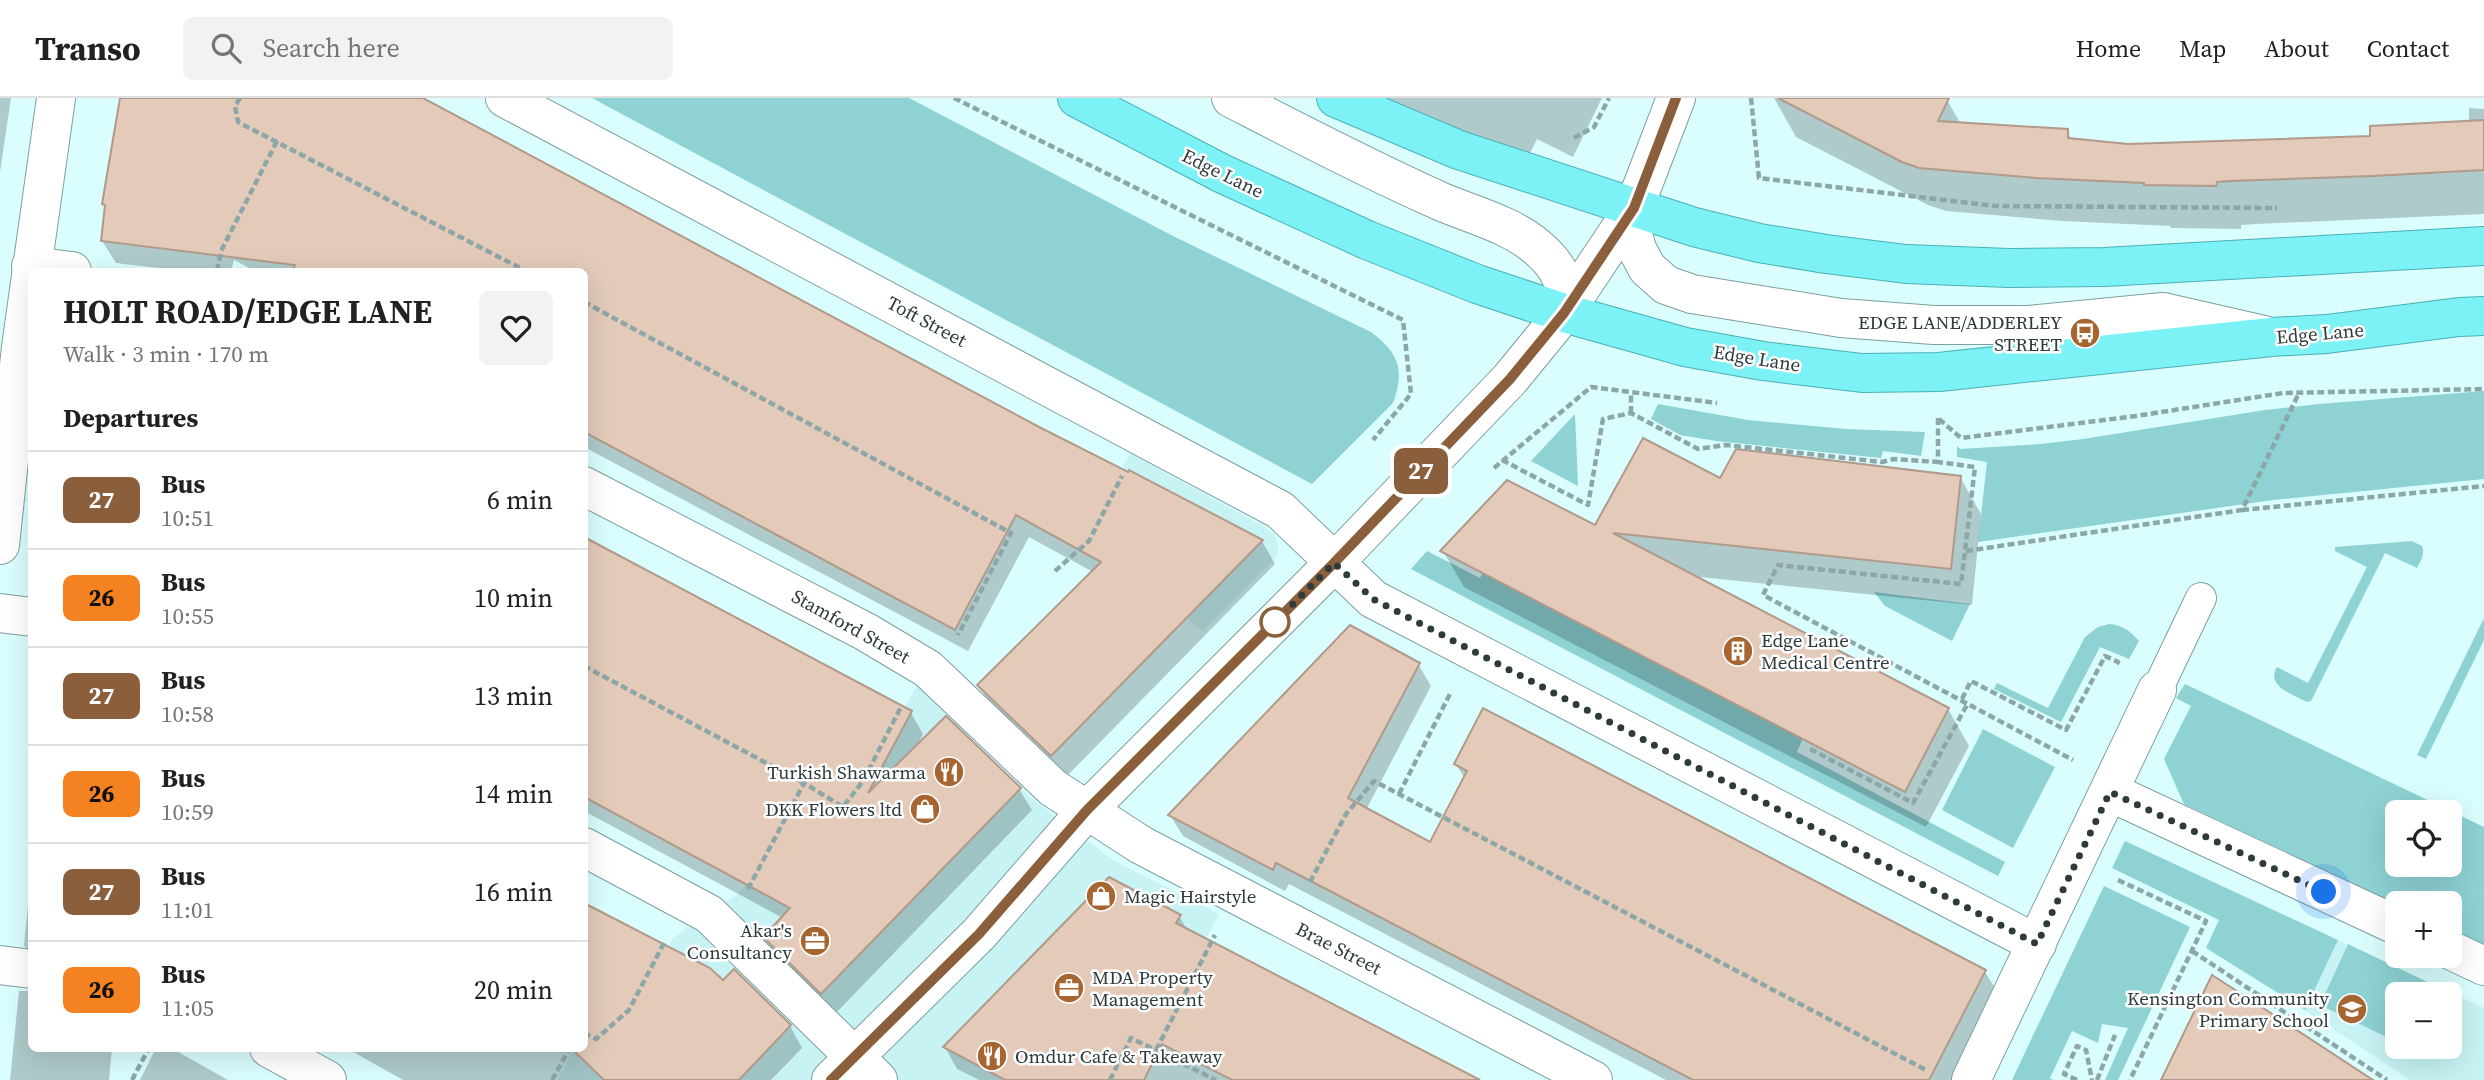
<!DOCTYPE html>
<html lang="en">
<head>
<meta charset="utf-8">
<style>
  body { margin:0; font-family:"Source Serif 4",serif; background:#f2f2f2; color:#202124; height:100vh; display:flex; flex-direction:column; font-size:26px; white-space:nowrap }
  * { box-sizing:border-box; margin:0 }
  p { font-size:23px; color:#757577 }
  .icon { flex:none; width:38px; height:38px; fill:none; stroke:currentColor; stroke-width:2; stroke-linecap:round; stroke-linejoin:round }
  .map { position:relative; flex:1; overflow:hidden }
  .panel { position:absolute; left:28px; top:170px; width:560px; height:784px; display:flex; flex-direction:column; background:#fff; border-radius:10px; box-shadow:0 7px 28px #0002 }
  .panel>* { flex:none }
  .badge { padding:0 14px; border-radius:10px; font-size:24px; line-height:46px }
  .controls { position:absolute; left:2385px; top:702px; display:grid; gap:14px }
  .controls a { display:grid; place-items:center; width:77px; height:77px; border-radius:10px; background:#fff; box-shadow:0 7px 28px #0002; font-size:35px }
  .you { position:absolute; width:35px; height:35px; margin:-18px; border:5px solid #fff; border-radius:50%; background:#1a73e8; box-shadow:0 0 0 10px #1a73e833 }
  .map>.badge { position:absolute; translate:-50% -50%; box-shadow:0 0 0 4px #fff }
  h2 { padding:0 35px; font-size:26px; line-height:63px }
  .round { display:grid; place-items:center; flex:none; width:74px; height:74px; border-radius:10px; background:#f2f2f2 }
  .headline { display:flex; align-items:center; justify-content:space-between; height:119px; padding:0 35px }
  h1 { font-size:33px; font-weight:700; line-height:52px }
  ul { padding:0; list-style:none }
  li { display:flex; align-items:center; gap:21px; height:98px; padding:0 35px; border-top:2px solid #e0e0e0 }
  li div { flex:1 }
  li b { display:block; font-size:26px }
  li em { font-style:normal }
  li .badge { min-width:77px; font-weight:700; text-align:center }
  header { display:flex; align-items:center; gap:42px; box-sizing:border-box; height:98px; padding:0 35px; background:#fff; border-bottom:2px solid #e0e0e0 }
  header strong { font-size:33px }
  nav { display:flex; gap:38px; margin-inline-start:auto; font-size:24px }
  .search { width:490px; height:63px; background:#f2f2f2; display:flex; align-items:center; gap:18px; box-sizing:border-box; padding:0 24px; border-radius:10px; color:#757577; font-size:26px }
  .map>svg:first-child { display:block }
  .built { fill:#c7f3f4; fill-rule:evenodd }
  .green { fill:#8ed2d4; fill-rule:evenodd }
  .shadow { fill:#0003 }
  .building { fill:#e3cab9; stroke:#b19a8a; stroke-width:2 }
  .lines { fill:none; stroke-linecap:round; stroke-linejoin:round }
  .service-casing { stroke:#7e9fa0; stroke-width:32 }
  .pedestrian-casing { stroke:#7e9fa0; stroke-width:40 }
  .minor-casing { stroke:#7e9fa0; stroke-width:40 }
  .secondary-casing { stroke:#7e9fa0; stroke-width:40 }
  .trunk-casing { stroke:#4cb0b4; stroke-width:40 }
  .path { stroke:#8da6a7; stroke-width:4.5; stroke-dasharray:7 3.5; stroke-linecap:butt }
  .service { stroke:#fff; stroke-width:30 }
  .pedestrian { stroke:#fff; stroke-width:38 }
  .minor { stroke:#fff; stroke-width:38 }
  .secondary { stroke:#fff; stroke-width:38 }
  .trunk { stroke:#7cf2f7; stroke-width:38 }
  .line-casing { stroke:#fff; stroke-width:16 }
  .line { stroke:#8b5e3c; stroke-width:10 }
  .walk { stroke:#2d3b3c; stroke-width:7; stroke-dasharray:0 12.6 }
  .stop-dot { fill:#fff; stroke:#8b5e3c; stroke-width:3.5 }
  .labels { text-anchor:middle; dominant-baseline:central; stroke-width:5; stroke-linejoin:round; paint-order:stroke }
  .street-label { font-size:19px; fill:#2d3b3c; stroke:#fff }
  .poi-label { font-size:19px; fill:#2d3b3c; stroke:#fff; text-anchor:end }
</style>
</head>
<body>
<header>
<strong>Transo</strong>
<div class="search"><svg class="icon" aria-label="search" viewBox="0 0 24 24"><circle cx="10" cy="10" r="6"/><path d="M15 15l6 6"/></svg>Search here</div>
<nav><a>Home</a><a>Map</a><a>About</a><a>Contact</a></nav>
</header>
<div class="map">
<svg width="2484" height="982" viewBox="0 0 2484 982">
  <rect width="100%" height="100%" fill="#dafdfe"/>
  <!-- built -->
  <g class="built">
    <polygon points="1130,355 1263,428 1274,436 1278,446 1278,456 1269,467 1203,533 1087,441"/>
    <polygon points="917,587 1031,700 1113,762 1219,816 1151,944 1105,982 558,982 574,950 584,950 632,919 673,840 738,796 766,767 865,683"/>
    <path d="M2338,842L2484,910V982H2410L2305,912ZM2398,896H2450V948H2398Z"/>
  </g>
  <!-- green -->
  <g class="green">
    <path d="M592,0H909L1177,140L1371,234C1399,255 1405,272 1393,305L1312,386Z"/>
    <polygon points="2484,293 2484,381 2273,402 1978,444 1987,364 1957,359 1957,348 1960,351 2041,346 2083,341 2265,312 2319,306"/>
    <polygon points="1658,306 1748,322 1846,331 1925,334 1921,358 1883,353 1881,360 1716,343 1680,337 1651,321"/>
    <polygon points="1575,316 1578,388 1531,363"/>
    <path d="M2412,443L2422,448C2425,457 2421,462 2417,470L2385,455L2311,603L2307,604C2294,597 2265,588 2277,569L2308,585L2367,469L2335,453V449Z"/>
    <polygon points="1427,453 1480,480 1483,474 1803,640 1797,654 2005,764 1998,778 1411,471"/>
    <polygon points="1874,494 1970,506 1952,543 1885,508"/>
    <polygon points="2484,520 2484,542 2426,661 2417,657"/>
    <path d="M2109,526C2123,527 2130,533 2139,543L2129,561L2100,549L2061,624L1994,591L1997,585L2048,610L2085,539L2098,529Z"/>
    <path d="M2185,586L2484,729V847L2450,831V805L2397,806L2184,706L2164,661L2191,608L2176,600ZM2398,714H2450V766H2398Z"/>
    <polygon points="1983,631 2055,669 2013,750 1942,712"/>
    <polygon points="2125,743 2338,842 2305,912 2206,850 2219,822 2112,770"/>
    <polygon points="2104,788 2190,829 2118,982 2105,982 2128,930 2102,926 2098,945 2072,933 2050,980 2053,982 2012,982"/>
    <polygon points="2348,846 2446,893 2445,896 2398,896 2397,944 2320,907"/>
  </g>
  <!-- shadow -->
  <g class="shadow">
    <polygon points="0,0 11,0 0,74"/>
    <polygon points="122,0 418,0 1041,332 1129,376 1130,375 1262,443 1275,466 1065,680 992,610 979,588 1093,474 1029,439 968,553 584,349 584,173 255,173 234,162 231,173 183,173 116,165 102,143 106,110 104,106"/>
    <polygon points="1379,0 1602,0 1573,59 1537,41 1522,71"/>
    <polygon points="1774,0 1950,0 1948,4 1961,26 2067,33 2072,42 2128,48 2372,39 2469,24 2469,10 2484,11 2484,116 2256,126 2241,127 2241,131 2171,130 2170,128 2062,123 1946,113 1928,107 1796,39"/>
    <polygon points="1960,379 1981,416 1972,507 1690,478 1948,611 1969,648 1926,729 1464,489 1443,453 1595,429 1721,382"/>
    <polygon points="584,441 911,615 923,636 916,649 1019,691 1032,712 835,916 778,861 765,839 783,820 584,713"/>
    <polygon points="1418,566 1431,588 1366,712 1431,746 1465,681 1456,666 1985,874 1998,895 1952,982 1666,982 1289,786 1285,793 1183,738 1170,717"/>
    <polygon points="32,767 32,861 24,847"/>
    <polygon points="1179,818 1188,833 1474,982 979,982 957,971 945,949"/>
    <polygon points="723,885 790,928 802,950 771,982 403,982 346,950 584,950"/>
    <polygon points="19,893 32,893 32,950 112,950 109,982 10,982"/>
    <polygon points="156,950 171,950 228,982 140,982"/>
  </g>
  <!-- building -->
  <g class="building">
    <polygon points="120,0 423,0 1041,330 1128,374 1129,372 1263,442 1051,658 977,587 1101,464 1016,417 955,532 584,334 584,173 292,173 295,167 101,143 105,107 102,106"/>
    <polygon points="1778,0 1949,0 1938,23 2068,31 2068,40 2128,46 2370,38 2370,28 2484,22 2484,72 2372,78 2230,83 2217,84 2216,88 2144,87 2144,85 2036,80 1919,70 1902,64"/>
    <polygon points="1643,340 1720,380 1736,351 1961,378 1951,471 1613,435 1949,610 1905,694 1440,453 1507,382 1595,427"/>
    <polygon points="584,439 912,613 868,695 946,618 1021,690 821,896 763,839 790,810 584,699"/>
    <polygon points="1350,527 1420,565 1348,700 1430,744 1467,673 1454,666 1483,610 1986,872 1929,982 1693,982 1276,765 1273,772 1168,717"/>
    <polygon points="1109,779 1181,817 1176,825 1480,982 1232,982 1162,946 1144,982 1005,982 943,949"/>
    <polygon points="584,805 710,870 723,882 734,871 791,927 739,982 604,982 571,950 584,950"/>
    <polygon points="2212,877 2254,904 2373,982 2161,982"/>
  </g>
  <g class="lines">
    <!-- service casing -->
    <g class="service-casing">
      <polyline id="service" points="2157,592 2201,500"/>
    </g>
    <!-- pedestrian casing -->
    <g class="pedestrian-casing">
      <g id="pedestrian">
        <polyline points="2110,694 2398,828"/>
        <polyline points="2450,852 2484,868"/>
      </g>
    </g>
    <!-- minor casing -->
    <g class="minor-casing">
      <g id="minor">
        <polyline points="505,0 1280,412 1373,501 2037,846"/>
        <polyline points="31,168 72,173"/>
        <polyline points="584,388 866,534 928,571 1053,690 1141,747 1593,982"/>
        <polyline points="0,447 21,249 56,0"/>
        <polyline points="0,515 32,519"/>
        <polyline points="584,749 709,816 878,982"/>
        <polyline points="0,867 32,871"/>
        <polyline points="269,950 327,982"/>
        <polyline points="1971,982 2157,592"/>
      </g>
    </g>
    <!-- secondary casing -->
    <g class="secondary-casing">
      <g id="secondary">
        <path d="M1231,0C1301,36 1370,72 1442,104C1473,117 1512,127 1538,150C1560,169 1568,186 1564,215"/>
        <polyline points="1634,110 1632,132 1637,151 1647,170 1666,187 1692,196 1841,220 1934,227 2029,227 2163,214 2264,237"/>
        <polyline points="831,982 979,836 1087,712 1334,465 1510,281 1564,215 1634,110 1676,0"/>
      </g>
    </g>
    <!-- trunk casing -->
    <g class="trunk-casing">
      <g id="trunk">
        <polyline points="1077,0 1223,76 1367,142 1477,186 1564,215 1685,249 1763,263 1862,275 1939,274 2271,239 2327,236 2459,219 2484,218"/>
        <polyline points="1336,0 1459,52 1694,129 1759,145 1826,156 1906,166 2009,170 2104,169 2484,148"/>
      </g>
    </g>
    <!-- path -->
    <g class="path">
      <polyline points="240,0 235,8 238,24 526,173"/>
      <polyline points="954,0 1403,222 1411,296 1373,342"/>
      <polyline points="1751,0 1759,80 1995,108 2277,110"/>
      <polyline points="1574,40 1594,29 1609,0"/>
      <polyline points="217,173 221,153 277,43"/>
      <polyline points="584,204 1011,435 958,537"/>
      <polyline points="1631,315 1631,295"/>
      <polyline points="1938,320 1938,364 1975,369 1961,486 1778,467 1763,497 2073,662"/>
      <polyline points="1939,321 1961,340 2136,318 2283,295 2484,291"/>
      <polyline points="1502,362 1588,407 1603,321 1631,315 1698,351 1726,347 1882,364 1894,361 1938,364"/>
      <polyline points="1494,370 1591,289 1717,305"/>
      <polyline points="2242,412 2484,388"/>
      <polyline points="1966,453 2242,412 2299,295"/>
      <polyline points="1055,473 1089,443 1122,378"/>
      <polyline points="584,568 804,685"/>
      <polyline points="1962,601 1971,583 2066,632 2105,558 2118,564 2116,567"/>
      <polyline points="1810,651 1913,705 1968,605"/>
      <polyline points="1399,696 1451,594"/>
      <polyline points="2118,782 2206,823 2130,982"/>
      <polyline points="1310,784 1346,716 1374,683 1926,972"/>
      <polyline points="748,791 804,685 843,709 863,683 901,609"/>
      <polyline points="2192,853 2387,982"/>
      <polyline points="584,935 596,941 629,912 664,845"/>
      <polyline points="1156,952 1215,837"/>
      <polyline points="132,982 149,950"/>
      <polyline points="552,982 570,950"/>
      <polyline points="1110,982 1131,940 1216,982"/>
      <polyline points="2077,982 2064,976 2077,948 2086,952 2092,982"/>
      <polyline points="2097,982 2115,937"/>
    </g>
    <!-- service -->
    <use href="#service" class="service"/>
    <!-- pedestrian -->
    <use href="#pedestrian" class="pedestrian"/>
    <!-- minor -->
    <use href="#minor" class="minor"/>
    <!-- secondary -->
    <use href="#secondary" class="secondary"/>
    <!-- trunk -->
    <use href="#trunk" class="trunk"/>
  </g>
  <g class="lines">
    <!-- line casing -->
    <g class="line-casing">
      <polyline id="line" points="831,982 979,836 1087,712 1334,465 1510,281 1564,215 1634,110 1676,0"/>
    </g>
    <!-- line -->
    <use href="#line" class="line"/>
    <!-- walk -->
    <polyline class="walk" points="1275,524 1334,465 1373,501 2037,846 2110,694 2324,794"/>
  </g>
  <!-- icons -->
  <defs>
    <g id="bus-disc" transform="scale(1.575)"><circle r="9.5" fill="#a76531" stroke="#fff"/><path d="M-5-6H5V4H4V6H2V4H-2V6H-4V4H-5ZM-3.5-4V0h7V-4ZM-3.5 1.2v1.5H-2V1.2ZM2 1.2v1.5H3.5V1.2Z" fill="#fff"/></g>
    <g id="building-disc" transform="scale(1.575)"><circle r="9.5" fill="#a76531" stroke="#fff"/><path d="M-4-6H4V6H1V3H-1V6H-4ZM-2.5-4.3h1.7v1.8h-1.7ZM.8-4.3h1.7v1.8H.8ZM-2.5-1h1.7V.8h-1.7ZM.8-1h1.7V.8H.8Z" fill="#fff"/></g>
    <g id="restaurant-disc" transform="scale(1.575)"><circle r="9.5" fill="#a76531" stroke="#fff"/><path d="M-5-6h1v4h1v-4h1v4h1v-4h1v5L-1.5 .5V6h-2V.5L-5-1ZM5-6V6H3V1.5H1.5Q1.5-4 5-6Z" fill="#fff"/></g>
    <g id="shop-disc" transform="scale(1.575)"><circle r="9.5" fill="#a76531" stroke="#fff"/><path d="M-5-2.5h2.3a2.7 3.5 0 0 1 5.4 0H5L5.5 6h-11ZM-1.5-2.5h3a1.5 2.3 0 0 0-3 0Z" fill="#fff"/></g>
    <g id="office-disc" transform="scale(1.575)"><circle r="9.5" fill="#a76531" stroke="#fff"/><path d="M-6-3h4V-5.5h4V-3h4V5H-6ZM-1-4.5V-3h2v-1.5ZM-6 0V1H6V0Z" fill="#fff"/></g>
    <g id="school-disc" transform="scale(1.575)"><circle r="9.5" fill="#a76531" stroke="#fff"/><path d="M0-5L7-2L0 1L-7-2ZM-4 1L0 2.5L4 1V4Q0 6-4 4Z" fill="#fff"/></g>
  </defs>
  <g fill-rule="evenodd">
    <use href="#bus-disc" x="2085" y="235"/>
    <use href="#building-disc" x="1738" y="553"/>
    <use href="#restaurant-disc" x="949" y="674"/>
    <use href="#shop-disc" x="925" y="711"/>
    <use href="#shop-disc" x="1101" y="798"/>
    <use href="#office-disc" x="815" y="843"/>
    <use href="#office-disc" x="1069" y="890"/>
    <use href="#school-disc" x="2352" y="911"/>
    <use href="#restaurant-disc" x="992" y="958"/>
  </g>
  <!-- markers -->
  <circle class="stop-dot" cx="1275" cy="524" r="14"/>
  <g class="labels">
    <!-- street labels -->
    <g class="street-label">
      <text transform="translate(1223 75) rotate(26)">Edge Lane</text>
      <text transform="translate(927 223) rotate(28)">Toft Street</text>
      <text transform="translate(2320 235) rotate(-5)">Edge Lane</text>
      <text transform="translate(1757 260) rotate(9)">Edge Lane</text>
      <text transform="translate(851 528) rotate(29)">Stamford Street</text>
      <text transform="translate(1339 850) rotate(27)">Brae Street</text>
    </g>
    <!-- poi labels -->
    <g class="poi-label">
      <text x="2062" y="224">EDGE LANE/ADDERLEY<tspan x="2062" dy="22">STREET</tspan></text>
      <text x="1761" y="542" text-anchor="start">Edge Lane<tspan x="1761" dy="22">Medical Centre</tspan></text>
      <text x="926" y="674">Turkish Shawarma</text>
      <text x="902" y="711">DKK Flowers ltd</text>
      <text x="1124" y="798" text-anchor="start">Magic Hairstyle</text>
      <text x="792" y="832">Akar's<tspan x="792" dy="22">Consultancy</tspan></text>
      <text x="1092" y="879" text-anchor="start">MDA Property<tspan x="1092" dy="22">Management</tspan></text>
      <text x="2329" y="900">Kensington Community<tspan x="2329" dy="22">Primary School</tspan></text>
      <text x="1015" y="958" text-anchor="start">Omdur Cafe &amp; Takeaway</text>
    </g>
  </g>
</svg>
<div class="controls">
<a><svg class="icon" aria-label="locate" viewBox="0 0 24 24"><circle cx="12" cy="12" r="6"/><path d="M12 2v4M12 18v4M2 12h4M18 12h4"/></svg></a>
<a>+</a>
<a>−</a>
</div>
<div class="you" style="left:2324px;top:794px"></div>
<b class="badge" style="left:1421px;top:373px;background:#8b5e3c;color:#fff">27</b>
<section class="panel">
<div class="headline"><div><h1>HOLT ROAD/EDGE LANE</h1><p>Walk · 3 min · 170 m</p></div><a class="round"><svg class="icon" aria-label="heart" viewBox="0 0 24 24"><path d="M12 20l-8-8c-3-5 5-10 8-4 3-6 11-1 8 4z"/></svg></a></div>
<h2>Departures</h2>
<ul>
<li><span class="badge" style="background:#8b5e3c;color:#fff">27</span><div><b>Bus</b><p>10:51</p></div><em>6 min</em></li>
<li><span class="badge" style="background:#f58220;color:#111">26</span><div><b>Bus</b><p>10:55</p></div><em>10 min</em></li>
<li><span class="badge" style="background:#8b5e3c;color:#fff">27</span><div><b>Bus</b><p>10:58</p></div><em>13 min</em></li>
<li><span class="badge" style="background:#f58220;color:#111">26</span><div><b>Bus</b><p>10:59</p></div><em>14 min</em></li>
<li><span class="badge" style="background:#8b5e3c;color:#fff">27</span><div><b>Bus</b><p>11:01</p></div><em>16 min</em></li>
<li><span class="badge" style="background:#f58220;color:#111">26</span><div><b>Bus</b><p>11:05</p></div><em>20 min</em></li>
</ul>
</section>
</div>
</body>
</html>
